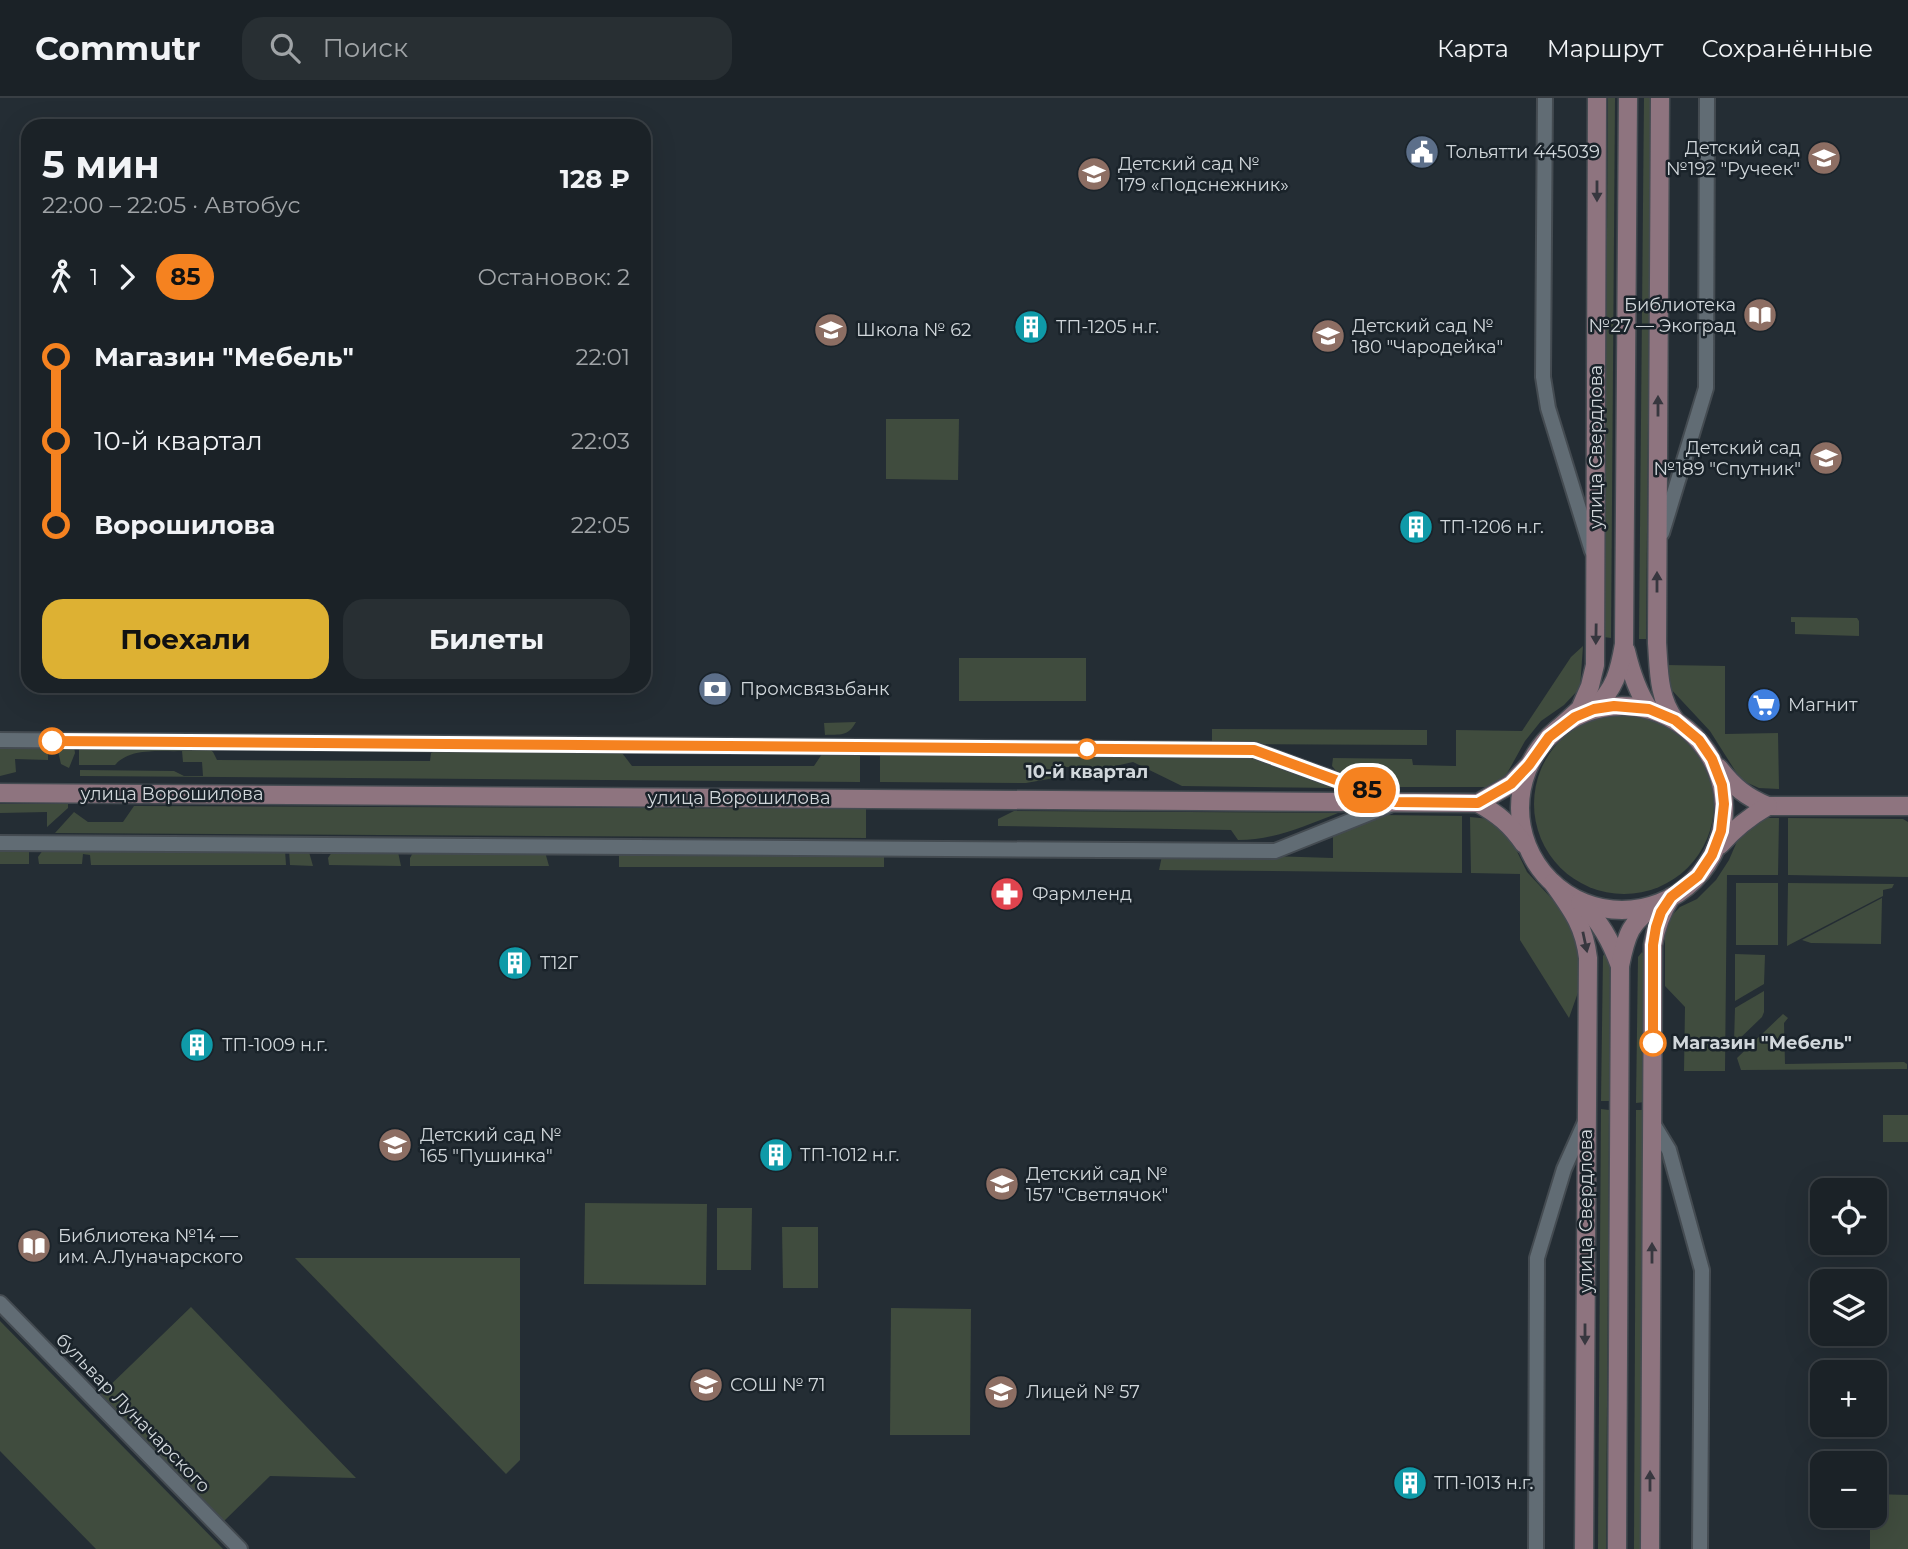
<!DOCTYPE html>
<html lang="ru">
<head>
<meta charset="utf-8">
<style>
  body { margin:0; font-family:Montserrat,sans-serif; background:#282f33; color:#f1f3f6; height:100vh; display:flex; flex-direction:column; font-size:26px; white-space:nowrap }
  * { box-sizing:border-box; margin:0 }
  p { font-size:23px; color:#a0a4a7 }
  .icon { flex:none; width:38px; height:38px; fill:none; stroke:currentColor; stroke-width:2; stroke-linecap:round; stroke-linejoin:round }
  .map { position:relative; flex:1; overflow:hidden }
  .sheet { position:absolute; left:21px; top:21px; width:630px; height:574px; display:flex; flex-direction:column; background:#1b2227; border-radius:21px; box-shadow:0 7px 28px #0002,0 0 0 2px #393f44 }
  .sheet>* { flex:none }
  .badge { padding:0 14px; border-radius:23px; font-size:24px; line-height:46px }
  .buttons { position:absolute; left:1810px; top:1080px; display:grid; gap:14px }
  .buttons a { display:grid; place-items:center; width:77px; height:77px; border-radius:14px; background:#1b2227; box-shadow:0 7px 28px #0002,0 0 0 2px #393f44; font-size:35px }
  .map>.badge { position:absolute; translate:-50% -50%; box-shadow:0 0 0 4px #fff }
  .legs { display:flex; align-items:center; gap:10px; height:77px; padding:0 21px; font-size:23px }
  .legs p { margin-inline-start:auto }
  .summary { display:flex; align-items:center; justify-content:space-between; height:119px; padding:0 21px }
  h1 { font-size:38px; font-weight:700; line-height:52px }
  .action { display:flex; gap:14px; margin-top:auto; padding:14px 21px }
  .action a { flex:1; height:80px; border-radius:21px; background:#ddb133; color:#111; font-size:28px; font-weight:700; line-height:80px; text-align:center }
  .action a+a { background:#282f33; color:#f1f3f6 }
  ul { padding:0 21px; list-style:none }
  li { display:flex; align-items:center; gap:24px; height:84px; font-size:26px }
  li i { display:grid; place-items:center; width:10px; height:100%; margin:0 9px; background:currentColor }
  li i::after { content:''; width:18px; height:18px; margin:-9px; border:5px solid; border-radius:50%; background:#1b2227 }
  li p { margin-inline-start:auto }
  li:first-child i { background:linear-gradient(#0000 50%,currentColor 0) }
  li:last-child i { background:linear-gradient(currentColor 50%,#0000 0) }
  header { display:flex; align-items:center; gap:42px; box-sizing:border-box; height:98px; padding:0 35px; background:#1b2227; border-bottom:2px solid #393f44 }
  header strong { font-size:33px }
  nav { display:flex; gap:38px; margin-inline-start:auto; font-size:24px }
  .search { width:490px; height:63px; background:#282f33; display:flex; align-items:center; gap:18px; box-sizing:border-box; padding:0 24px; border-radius:21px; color:#a0a4a7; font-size:26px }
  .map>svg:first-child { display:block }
  .green { fill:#404c3e }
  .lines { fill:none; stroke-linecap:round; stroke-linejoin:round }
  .minor-casing { stroke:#444b51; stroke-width:18 }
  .secondary-casing { stroke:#444b51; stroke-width:21 }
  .minor { stroke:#616c74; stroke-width:14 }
  .secondary { stroke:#8e747f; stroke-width:18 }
  .oneway { fill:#37373f }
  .line-1-casing { stroke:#fff; stroke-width:16 }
  .line-1 { stroke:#f58220; stroke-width:10 }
  .stop-1-dot { fill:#fff; stroke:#f58220; stroke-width:3.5 }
  .labels { text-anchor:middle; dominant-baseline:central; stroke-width:5; stroke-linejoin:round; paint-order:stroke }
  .poi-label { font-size:18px; fill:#d1d7db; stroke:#1a232a; text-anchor:start }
  .street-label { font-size:18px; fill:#d1d7db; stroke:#1a232a }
  .stop-label { font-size:18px; font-weight:bold; fill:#d1d7db; stroke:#1a232a }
</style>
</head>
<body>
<header>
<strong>Commutr</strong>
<div class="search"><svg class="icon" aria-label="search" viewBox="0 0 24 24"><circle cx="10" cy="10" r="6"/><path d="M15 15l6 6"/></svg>Поиск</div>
<nav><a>Карта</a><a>Маршрут</a><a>Сохранённые</a></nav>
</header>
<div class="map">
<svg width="1908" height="1451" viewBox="0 0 1908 1451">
  <rect width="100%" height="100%" fill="#242d34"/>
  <!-- green -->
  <g class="green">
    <polygon points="1608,0 1615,0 1611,540 1604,539"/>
    <polygon points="1644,0 1651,0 1646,541 1639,541"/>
    <polygon points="886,321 959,321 958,382 886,381"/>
    <polygon points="1791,519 1857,520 1859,523 1859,538 1795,536 1795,524 1791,524"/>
    <polygon points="1583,548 1580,590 1564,607 1541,623 1525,643 1505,679 1489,689 1379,689 1337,674 1332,668 1333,660 1412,661 1413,667 1456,668 1456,632 1522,633 1571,559"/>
    <rect x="959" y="560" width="127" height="43"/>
    <polygon points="1666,567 1725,568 1725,636 1778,635 1779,691 1759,690 1741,682 1710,633 1669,589"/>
    <circle cx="1624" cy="706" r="90"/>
    <path d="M856,624C848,639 840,636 825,637L824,625Z"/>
    <polygon points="1212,631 1427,632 1427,647 1212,646"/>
    <polygon points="0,649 48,649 48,662 15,661 16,674 0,678"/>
    <polygon points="57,649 74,649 75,655 69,670 61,666"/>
    <path d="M79,649L208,650L213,654L217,662L430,663L431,655L437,652L619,651L632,668H814L824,653H860V684L80,678V672L174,673L184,678H203L202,664H183L182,653C160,654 131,649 115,667H79Z"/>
    <polygon points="880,653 1247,658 1337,690 1182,688 1133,664 1111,669 1061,669 1060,679 1026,685 880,684"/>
    <polygon points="0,706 68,706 68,710 47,729 47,714 0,715"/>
    <polygon points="134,708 866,711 866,740 55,735 74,714 88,724 123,724"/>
    <path d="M1014,713L1338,715C1305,728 1274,742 1238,742L1231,732L998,728V721Z"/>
    <polygon points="1383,717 1462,718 1462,775 1159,772 1162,758 1171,755 1333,760 1333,732 1367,720"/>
    <polygon points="1470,719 1490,721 1509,737 1527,774 1566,816 1578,834 1582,883 1569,920 1520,842 1520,776 1471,775"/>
    <polygon points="1758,720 1779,720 1778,777 1727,777 1725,973 1684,973 1685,909 1665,888 1665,834 1669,820 1680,809 1697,801 1716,782 1729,762 1744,727"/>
    <polygon points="1788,720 1903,721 1908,724 1908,779 1788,777"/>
    <polygon points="0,750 25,751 29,754 29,766 0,766"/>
    <polygon points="43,752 285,752 286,767 91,767 90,757 83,756 82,766 39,766 38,759"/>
    <polygon points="289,752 306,752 309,754 313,768 290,767"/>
    <polygon points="414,753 545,754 549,768 410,768 410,760"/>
    <polygon points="332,754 398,754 401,768 329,767 328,760"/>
    <polygon points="619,754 884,755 884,769 619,769"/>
    <rect x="1736" y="785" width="42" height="62"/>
    <polygon points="1788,785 1894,786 1892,790 1883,792 1883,798 1787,848"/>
    <polygon points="1882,800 1881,846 1811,845 1802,842"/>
    <polygon points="1606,853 1610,858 1609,1003 1601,1003 1603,858"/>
    <polygon points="1642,854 1644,857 1645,1004 1636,1005 1638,859"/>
    <polygon points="1735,856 1765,857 1764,886 1735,903"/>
    <polygon points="1764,893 1764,914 1762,919 1734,946 1735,910"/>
    <polygon points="1783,916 1788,920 1784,925 1785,966 1904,964 1907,966 1907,971 1741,972 1737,960"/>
    <polygon points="1601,1011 1609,1012 1606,1451 1598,1451"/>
    <polygon points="1636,1012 1644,1012 1641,1451 1634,1451"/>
    <rect x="1883" y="1017" width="25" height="27"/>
    <polygon points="585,1105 707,1106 706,1187 584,1186"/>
    <polygon points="717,1110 752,1110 751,1172 717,1172"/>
    <polygon points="782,1129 818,1129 818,1190 783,1190"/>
    <polygon points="295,1160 520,1160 520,1362 506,1376"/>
    <polygon points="191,1209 356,1380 270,1378 224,1423 101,1296"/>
    <polygon points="891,1210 971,1211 970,1337 890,1337"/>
    <polygon points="0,1223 223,1451 96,1451 0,1353"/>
    <polygon points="1874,1396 1908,1397 1908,1451 1870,1451 1870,1418 1874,1418"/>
  </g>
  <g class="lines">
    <!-- minor casing -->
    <g class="minor-casing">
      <g id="minor">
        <polyline points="1545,0 1543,279 1548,310 1592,453"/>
        <polyline points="1662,435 1706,290 1707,0"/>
        <polyline points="0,642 1254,652 1391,702"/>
        <polyline points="0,745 1275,753 1390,707"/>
        <polyline points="1652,1024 1669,1052 1702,1172 1700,1451"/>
        <polyline points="0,1205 240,1451"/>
        <polyline points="1536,1451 1537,1160 1564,1071 1586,1022"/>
      </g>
    </g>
    <!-- secondary casing -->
    <g class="secondary-casing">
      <g id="secondary">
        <path d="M1660,0L1657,545C1659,572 1658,600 1675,622"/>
        <path d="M1626,553C1631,574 1637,593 1649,611"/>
        <circle cx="1622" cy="710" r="102"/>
        <path d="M1594,611C1615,590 1619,575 1624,546L1628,0"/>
        <polyline points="1549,639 1580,611 1590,588 1595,567 1597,0"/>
        <path d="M1719,670C1734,689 1746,699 1768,708H1908"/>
        <polyline points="0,695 1478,705 1511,686 1529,667"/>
        <path d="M1478,705C1498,716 1511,727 1524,746"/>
        <path d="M1720,747C1735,730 1749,719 1768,708"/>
        <path d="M1553,785C1572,812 1584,827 1588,860L1584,1451"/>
        <path d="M1580,804C1600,823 1611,843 1620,868"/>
        <path d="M1617,1451L1620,868C1626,838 1630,822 1659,806"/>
        <path d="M1650,1451L1653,847C1656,828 1661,815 1671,799"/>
      </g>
    </g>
    <!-- minor -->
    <use href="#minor" class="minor"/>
    <!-- secondary -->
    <use href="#secondary" class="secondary"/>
  </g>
  <!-- one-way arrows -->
  <defs><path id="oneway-solid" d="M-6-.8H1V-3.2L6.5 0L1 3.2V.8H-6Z" transform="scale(1.75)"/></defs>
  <g class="oneway">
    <use href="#oneway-solid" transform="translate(1597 93) rotate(90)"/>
    <use href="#oneway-solid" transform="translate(1658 308) rotate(-90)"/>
    <use href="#oneway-solid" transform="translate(1657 484) rotate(-90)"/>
    <use href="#oneway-solid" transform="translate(1596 536) rotate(91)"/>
    <use href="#oneway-solid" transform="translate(1585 844) rotate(78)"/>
    <use href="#oneway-solid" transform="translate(1652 1155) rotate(-90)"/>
    <use href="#oneway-solid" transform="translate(1585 1236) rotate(90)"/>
    <use href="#oneway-solid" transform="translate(1650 1383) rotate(-90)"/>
  </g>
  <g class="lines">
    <!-- line-1 casing -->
    <g class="line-1-casing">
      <polyline id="line-1" points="52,643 1254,652 1396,704 1478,705 1511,686 1529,667 1549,639 1575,619 1594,611 1614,608 1649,611 1675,622 1699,642 1712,661 1722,687 1724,706 1721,733 1712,757 1698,778 1671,799 1661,814 1656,829 1653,847 1653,945"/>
    </g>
    <!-- line-1 -->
    <use href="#line-1" class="line-1"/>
  </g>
  <!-- icons -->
  <defs>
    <g id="civic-disc" transform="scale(1.75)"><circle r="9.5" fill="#5c6f8a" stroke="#1a232a"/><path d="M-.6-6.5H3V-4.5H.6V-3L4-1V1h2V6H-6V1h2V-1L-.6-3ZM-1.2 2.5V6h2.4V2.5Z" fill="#fff"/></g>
    <g id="school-disc" transform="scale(1.75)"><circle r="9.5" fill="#8d6e63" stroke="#1a232a"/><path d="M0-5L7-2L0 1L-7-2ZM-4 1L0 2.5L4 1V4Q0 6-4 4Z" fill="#fff"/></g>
    <g id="library-disc" transform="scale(1.75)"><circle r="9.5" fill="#8d6e63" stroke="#1a232a"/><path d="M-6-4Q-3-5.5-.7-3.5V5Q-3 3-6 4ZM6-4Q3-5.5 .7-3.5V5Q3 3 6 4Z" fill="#fff"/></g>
    <g id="building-disc" transform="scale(1.75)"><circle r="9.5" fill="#0f9aa8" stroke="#1a232a"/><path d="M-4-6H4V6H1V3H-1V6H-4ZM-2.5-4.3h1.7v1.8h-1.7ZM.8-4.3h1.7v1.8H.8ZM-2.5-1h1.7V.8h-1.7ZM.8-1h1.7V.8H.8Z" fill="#fff"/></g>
    <g id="bank-disc" transform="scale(1.75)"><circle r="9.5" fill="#5c6f8a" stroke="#1a232a"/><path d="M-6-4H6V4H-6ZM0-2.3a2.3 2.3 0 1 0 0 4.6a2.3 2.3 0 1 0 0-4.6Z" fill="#fff"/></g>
    <g id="supermarket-disc" transform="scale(1.75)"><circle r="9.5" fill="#3f7fe0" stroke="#1a232a"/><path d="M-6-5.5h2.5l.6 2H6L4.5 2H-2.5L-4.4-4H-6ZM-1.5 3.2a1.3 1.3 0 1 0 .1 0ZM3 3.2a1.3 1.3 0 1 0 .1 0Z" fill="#fff"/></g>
    <g id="pharmacy-disc" transform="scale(1.75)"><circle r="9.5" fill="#e0444e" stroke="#1a232a"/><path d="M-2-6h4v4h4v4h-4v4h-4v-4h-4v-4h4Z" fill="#fff"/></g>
  </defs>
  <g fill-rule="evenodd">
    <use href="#civic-disc" x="1422" y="54"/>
    <use href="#school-disc" x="1824" y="60"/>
    <use href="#school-disc" x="1094" y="76"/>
    <use href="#library-disc" x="1760" y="217"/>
    <use href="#building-disc" x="1031" y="229"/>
    <use href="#school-disc" x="831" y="232"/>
    <use href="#school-disc" x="1328" y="238"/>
    <use href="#school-disc" x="1826" y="360"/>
    <use href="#building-disc" x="1416" y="429"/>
    <use href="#bank-disc" x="715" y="591"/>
    <use href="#supermarket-disc" x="1764" y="607"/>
    <use href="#pharmacy-disc" x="1007" y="796"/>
    <use href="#building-disc" x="515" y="865"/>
    <use href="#building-disc" x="197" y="947"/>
    <use href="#school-disc" x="395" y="1047"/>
    <use href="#building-disc" x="776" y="1057"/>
    <use href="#school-disc" x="1002" y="1086"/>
    <use href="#library-disc" x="34" y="1148"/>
    <use href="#school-disc" x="706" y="1287"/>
    <use href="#school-disc" x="1001" y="1294"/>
    <use href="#building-disc" x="1410" y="1385"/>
  </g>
  <!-- markers -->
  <g class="stop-1-dot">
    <circle cx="52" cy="643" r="12"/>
    <circle cx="1087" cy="651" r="9"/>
    <circle cx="1653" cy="945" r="12"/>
  </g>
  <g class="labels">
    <!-- poi labels -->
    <g class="poi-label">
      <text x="1800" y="50" text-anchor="end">Детский сад<tspan x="1800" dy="21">№192 "Ручеек"</tspan></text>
      <text x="1446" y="54">Тольятти 445039</text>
      <text x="1118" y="66">Детский сад №<tspan x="1118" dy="21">179 «Подснежник»</tspan></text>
      <text x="1736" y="207" text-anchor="end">Библиотека<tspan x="1736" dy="21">№27 — Экоград</tspan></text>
      <text x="1352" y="228">Детский сад №<tspan x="1352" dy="21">180 "Чародейка"</tspan></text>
      <text x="1056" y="229">ТП-1205 н.г.</text>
      <text x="856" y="232">Школа № 62</text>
      <text x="1801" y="350" text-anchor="end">Детский сад<tspan x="1801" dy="21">№189 "Спутник"</tspan></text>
      <text x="1440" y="429">ТП-1206 н.г.</text>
      <text x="740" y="591">Промсвязьбанк</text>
      <text x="1788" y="607">Магнит</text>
      <text x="1032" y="796">Фармленд</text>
      <text x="540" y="865">T12Г</text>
      <text x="222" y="947">ТП-1009 н.г.</text>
      <text x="420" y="1037">Детский сад №<tspan x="420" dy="21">165 "Пушинка"</tspan></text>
      <text x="800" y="1057">ТП-1012 н.г.</text>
      <text x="1026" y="1076">Детский сад №<tspan x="1026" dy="21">157 "Светлячок"</tspan></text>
      <text x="58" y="1138">Библиотека №14 —<tspan x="58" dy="21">им. А.Луначарского</tspan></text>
      <text x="730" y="1287">СОШ № 71</text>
      <text x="1026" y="1294">Лицей № 57</text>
      <text x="1434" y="1385">ТП-1013 н.г.</text>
    </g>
    <!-- street labels -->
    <g class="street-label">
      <text transform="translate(1596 349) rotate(-90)">улица Свердлова</text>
      <text x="172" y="696">улица Ворошилова</text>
      <text x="739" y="700">улица Ворошилова</text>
      <text transform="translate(1586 1113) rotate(-90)">улица Свердлова</text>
      <text transform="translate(133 1315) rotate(46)">бульвар Луначарского</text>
    </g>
    <!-- stop labels -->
    <g class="stop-label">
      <text x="1087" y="674">10-й квартал</text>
      <text x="1672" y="945" text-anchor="start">Магазин "Мебель"</text>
    </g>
  </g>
</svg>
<div class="buttons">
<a><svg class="icon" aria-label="locate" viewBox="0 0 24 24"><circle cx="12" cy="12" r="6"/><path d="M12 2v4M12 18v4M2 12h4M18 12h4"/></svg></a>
<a><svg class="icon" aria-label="layers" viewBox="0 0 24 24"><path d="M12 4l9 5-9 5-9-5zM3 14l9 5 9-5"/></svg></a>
<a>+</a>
<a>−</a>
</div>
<b class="badge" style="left:1367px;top:692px;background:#f58220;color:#111">85</b>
<section class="sheet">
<div class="summary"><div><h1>5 мин</h1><p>22:00 – 22:05 · Автобус</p></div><b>128 ₽</b></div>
<div class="legs"><svg class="icon" aria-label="walk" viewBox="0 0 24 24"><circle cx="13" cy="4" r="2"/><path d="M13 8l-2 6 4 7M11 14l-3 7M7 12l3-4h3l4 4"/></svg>1<svg class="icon" aria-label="forward" viewBox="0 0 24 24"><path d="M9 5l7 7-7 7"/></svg><b class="badge" style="background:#f58220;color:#111">85</b><p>Остановок: 2</p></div>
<ul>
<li><i style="color:#f58220"></i><b>Магазин &quot;Мебель&quot;</b><p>22:01</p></li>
<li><i style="color:#f58220"></i><span>10-й квартал</span><p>22:03</p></li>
<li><i style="color:#f58220"></i><b>Ворошилова</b><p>22:05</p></li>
</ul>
<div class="action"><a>Поехали</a><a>Билеты</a></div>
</section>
</div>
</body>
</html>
